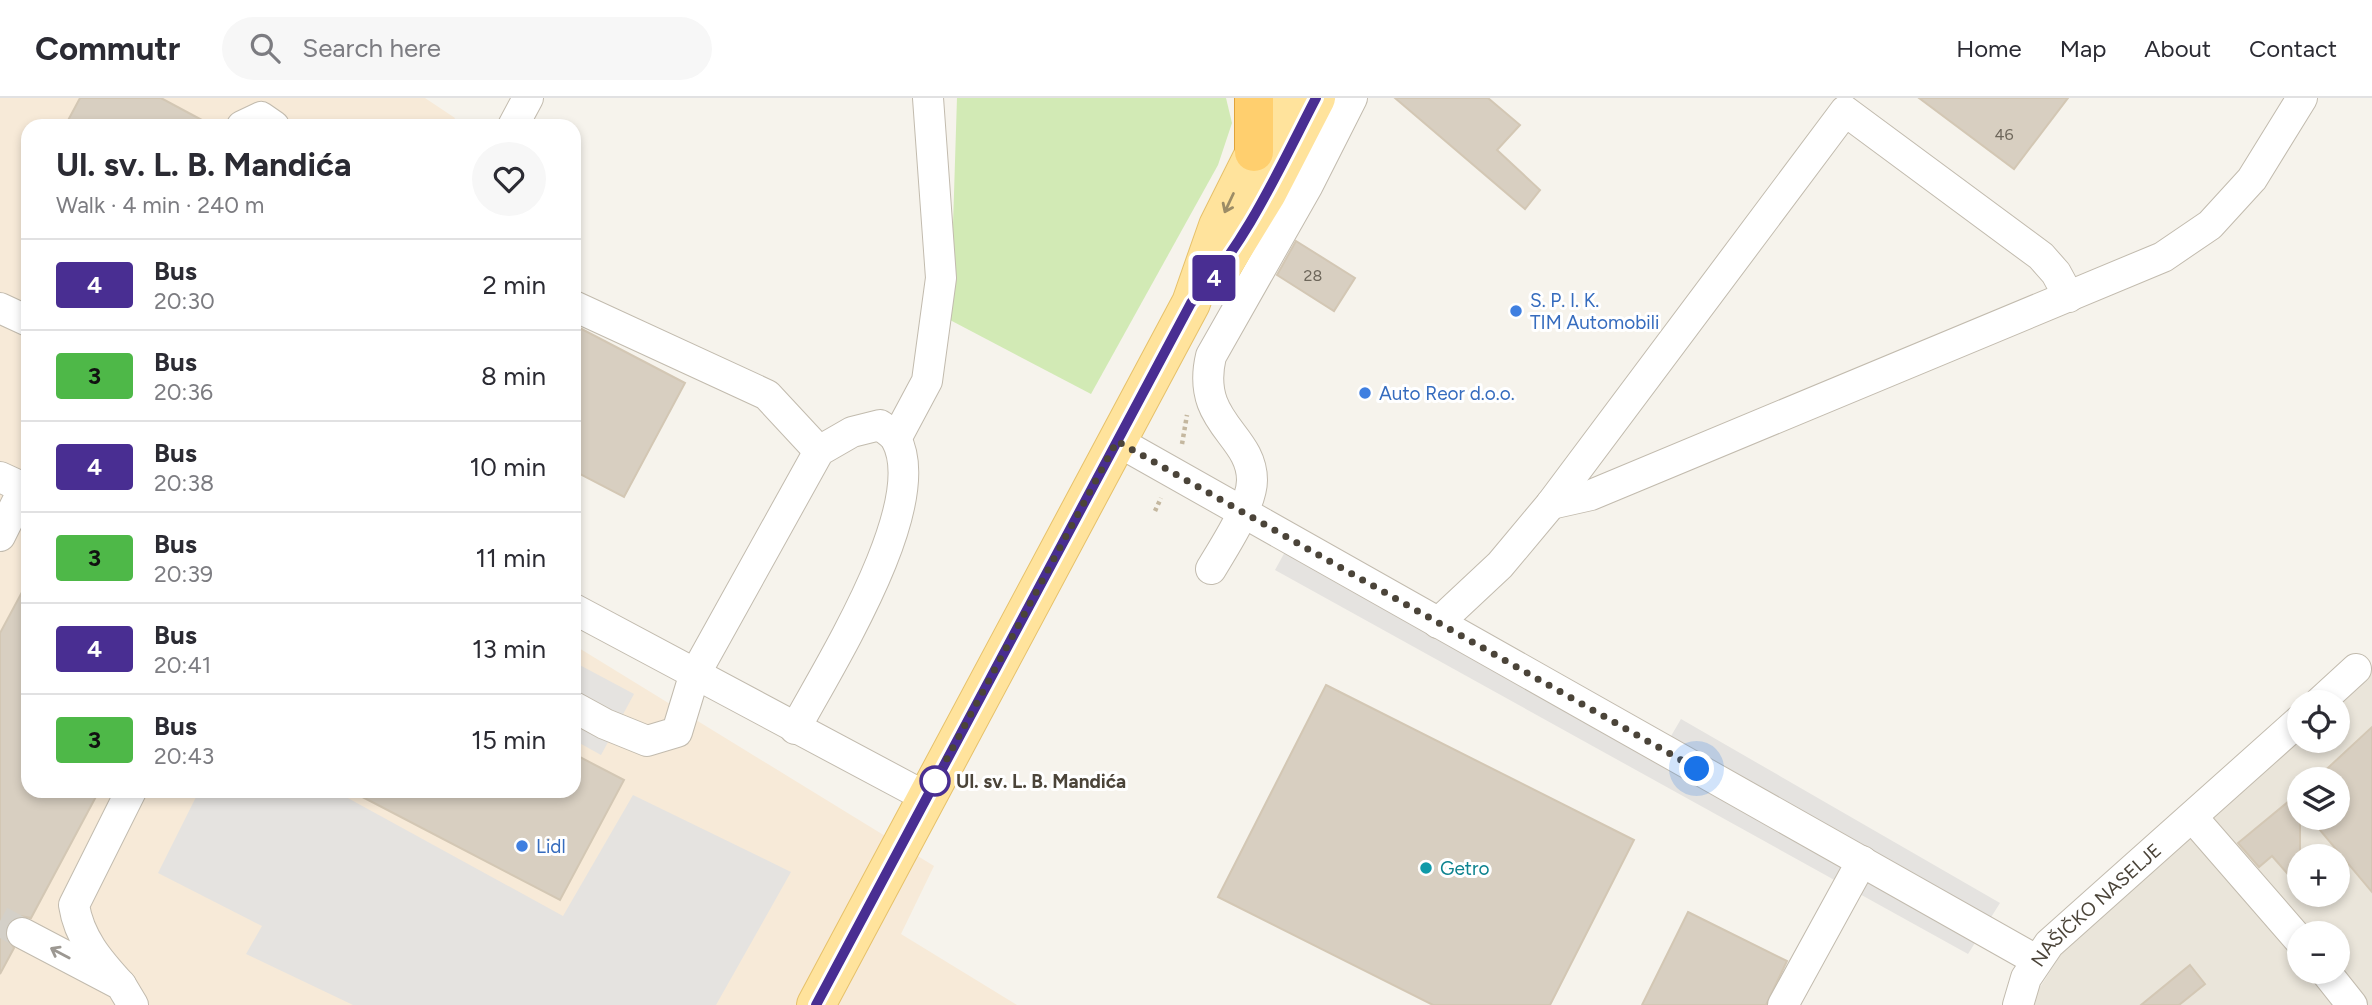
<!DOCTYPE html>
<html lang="en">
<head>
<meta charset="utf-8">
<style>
  body { margin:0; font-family:Figtree,sans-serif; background:#f7f7f7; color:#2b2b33; height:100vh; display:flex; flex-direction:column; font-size:26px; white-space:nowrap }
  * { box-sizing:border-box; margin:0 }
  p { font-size:23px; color:#7c7c81 }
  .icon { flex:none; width:38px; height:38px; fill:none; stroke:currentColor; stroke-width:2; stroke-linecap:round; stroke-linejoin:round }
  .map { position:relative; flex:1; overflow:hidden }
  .side { position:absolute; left:21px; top:21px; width:560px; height:679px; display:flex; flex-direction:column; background:#fff; border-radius:21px; box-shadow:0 4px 10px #0003 }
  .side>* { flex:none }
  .badge { padding:0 14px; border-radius:5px; font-size:24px; line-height:46px }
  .controls { position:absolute; left:2287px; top:592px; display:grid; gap:14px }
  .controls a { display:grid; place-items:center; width:63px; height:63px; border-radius:50%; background:#fff; box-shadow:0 4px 10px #0003; font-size:35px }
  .you { position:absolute; width:35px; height:35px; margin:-18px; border:5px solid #fff; border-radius:50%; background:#1a73e8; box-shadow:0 0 0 10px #1a73e833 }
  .map>.badge { position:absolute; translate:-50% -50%; box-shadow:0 0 0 4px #fff }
  .round { display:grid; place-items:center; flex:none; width:74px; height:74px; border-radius:37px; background:#f7f7f7 }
  .headline { display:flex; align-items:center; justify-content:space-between; height:119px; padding:0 35px }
  h1 { font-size:33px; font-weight:700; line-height:52px }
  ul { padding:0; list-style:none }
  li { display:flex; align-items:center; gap:21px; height:91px; padding:0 35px; border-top:2px solid #e1e1e2 }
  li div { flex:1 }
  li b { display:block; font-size:26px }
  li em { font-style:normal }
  li .badge { min-width:77px; font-weight:700; text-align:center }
  header { display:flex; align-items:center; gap:42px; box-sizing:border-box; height:98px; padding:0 35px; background:#fff; border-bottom:2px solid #e1e1e2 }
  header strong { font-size:33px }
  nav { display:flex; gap:38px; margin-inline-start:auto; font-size:24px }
  .search { width:490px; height:63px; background:#f7f7f7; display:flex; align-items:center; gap:18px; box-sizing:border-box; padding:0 24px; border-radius:38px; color:#7c7c81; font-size:26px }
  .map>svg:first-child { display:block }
  .residential { fill:#eae5da; fill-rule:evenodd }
  .commercial { fill:#f7ead8 }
  .green { fill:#d2eab5 }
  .parking { fill:#e5e3e0 }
  .building { fill:#d8cfc1; stroke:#d3c7b4; stroke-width:2 }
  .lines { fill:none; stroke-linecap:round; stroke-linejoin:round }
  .minor-tunnel { stroke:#d4d0c8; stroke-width:30; stroke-dasharray:30 15; stroke-linecap:butt }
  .minor-casing { stroke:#c2bbae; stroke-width:32 }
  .major-casing { stroke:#e6c16a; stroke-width:40 }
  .highway-casing { stroke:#e0a43c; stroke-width:40 }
  .path { stroke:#c4b79f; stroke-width:4.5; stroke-dasharray:3.5 3.5; stroke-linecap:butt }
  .minor { stroke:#fff; stroke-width:30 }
  .major { stroke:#ffe39c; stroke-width:38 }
  .highway { stroke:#ffcf6e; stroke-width:38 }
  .oneway { stroke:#9c8c66 }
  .oneway2 { stroke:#9c9892 }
  .line-casing { stroke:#fff; stroke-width:16 }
  .line { stroke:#492e92; stroke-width:10 }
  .walk { stroke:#4b4439; stroke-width:7; stroke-dasharray:0 12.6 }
  .shop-dot { fill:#3f7fe0; stroke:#fff; stroke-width:2.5 }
  .stop-dot { fill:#fff; stroke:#492e92; stroke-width:3.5 }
  .culture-dot { fill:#0f9aa8; stroke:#fff; stroke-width:2.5 }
  .labels { text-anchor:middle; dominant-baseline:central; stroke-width:6; stroke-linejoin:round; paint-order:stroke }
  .number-label { font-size:16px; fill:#6e675b }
  .shop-label { font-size:19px; fill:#366cbe; stroke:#fff; text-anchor:start }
  .stop-label { font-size:19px; font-weight:bold; fill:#4b4439; stroke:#fff; text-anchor:start }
  .culture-label { font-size:19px; fill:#0d838f; stroke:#fff; text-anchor:start }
  .street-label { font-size:19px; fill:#4b4439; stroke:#fff }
</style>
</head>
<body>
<header>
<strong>Commutr</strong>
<div class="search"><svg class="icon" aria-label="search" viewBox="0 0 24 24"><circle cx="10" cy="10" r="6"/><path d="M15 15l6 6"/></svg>Search here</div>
<nav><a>Home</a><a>Map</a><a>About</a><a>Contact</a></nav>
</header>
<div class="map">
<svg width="2372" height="907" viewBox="0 0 2372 907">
  <rect width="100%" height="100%" fill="#f6f3ec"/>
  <!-- residential -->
  <path class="residential" d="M2372,569V907H2033L2035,897L2067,847L2300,642H2338V604H2335ZM2300,681H2338V719H2300ZM2300,758H2338V796H2300ZM2300,835H2338V873H2300Z"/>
  <!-- commercial -->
  <polygon class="commercial" points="0,0 425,0 455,20 451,28 28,28 28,693 574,693 574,547 934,768 901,836 1017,907 0,907"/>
  <!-- green -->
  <polygon class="green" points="957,0 1226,0 1232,25 1218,67 1091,296 950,222"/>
  <!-- parking -->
  <g class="parking">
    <polygon points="1286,452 1657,662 1681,621 2000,805 1968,856 1275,472"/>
    <polygon points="574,564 634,596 601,657 574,642"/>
    <polygon points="199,693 335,693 563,818 633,697 791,774 716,907 353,907 246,856 262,828 158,775"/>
  </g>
  <!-- building -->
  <g class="building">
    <polygon points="80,0 161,0 213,28 65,28"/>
    <polygon points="1395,0 1488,0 1520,27 1497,52 1540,92 1525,111"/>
    <polygon points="1919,0 2068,0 2014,71"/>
    <polygon points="1296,143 1355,180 1334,213 1277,177"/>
    <polygon points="574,227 685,285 624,399 574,373"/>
    <polygon points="28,483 28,693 99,693 31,820 21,818 7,826 5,836 14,850 0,876 0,535"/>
    <polygon points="1326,587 1634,742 1550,907 1433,907 1218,799"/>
    <polygon points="2372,629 2372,794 2309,719 2338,719 2338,681 2316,681"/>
    <polygon points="574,656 624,682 560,802 351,693 574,693"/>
    <polygon points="2300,694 2300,790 2272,758 2259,769 2238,745"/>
    <polygon points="1688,814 1787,863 1766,907 1642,907"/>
    <polygon points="2190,867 2205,886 2179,907 2141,907"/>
  </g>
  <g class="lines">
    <!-- minor-tunnel -->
    <polyline class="minor-tunnel" points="0,823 22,835"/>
    <!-- minor casing -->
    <g class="minor-casing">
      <g id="minor">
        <polyline points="242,28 261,19 274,28"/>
        <polyline points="513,28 528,0"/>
        <polyline points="574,208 767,297 819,353"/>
        <polyline points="0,210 28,223"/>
        <polyline points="896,341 927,283 941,180 928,0"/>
        <polyline points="1117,343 2036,862"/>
        <polyline points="0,379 24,390 0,438"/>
        <polyline points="1551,406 1591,397 2163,159 2210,127 2252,81 2302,0"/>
        <path d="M1211,471C1224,449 1252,407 1252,382C1252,336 1195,325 1211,258L1308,87L1352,0"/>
        <polyline points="574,511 926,699"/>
        <polyline points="1438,525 1500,467 1551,406 1845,13 2041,158 2056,175 2069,199"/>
        <polyline points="2320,604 2356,571"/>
        <path d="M574,609L605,626L647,643L677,634L694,578L819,353L852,334L880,327C885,331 893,336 896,341C932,407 827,571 795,631"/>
        <polyline points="2193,720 2300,843"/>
        <polyline points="22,835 121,887 133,907"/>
        <polyline points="2325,873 2352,907"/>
        <path d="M121,887C99,863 79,840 74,807L131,693"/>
        <polyline points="1783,907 1862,763"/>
        <path id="s1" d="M2018,907L2026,880L2049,846L2300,622"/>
      </g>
    </g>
    <!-- major casing -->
    <g class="major-casing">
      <g id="major">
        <polyline points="1220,172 1267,95 1316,0"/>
        <polyline points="816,907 1191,205 1218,128 1282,0"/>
      </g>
    </g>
    <!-- highway casing -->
    <g class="highway-casing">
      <polyline id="highway" points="1254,54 1254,0"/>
    </g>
    <!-- path -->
    <g class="path">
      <polyline points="1182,346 1187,317"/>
      <polyline points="1155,413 1161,400"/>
    </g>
    <!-- minor -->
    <use href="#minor" class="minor"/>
    <!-- major -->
    <use href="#major" class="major"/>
    <!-- highway -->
    <use href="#highway" class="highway"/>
  </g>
  <!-- one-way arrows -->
  <defs><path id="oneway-shaft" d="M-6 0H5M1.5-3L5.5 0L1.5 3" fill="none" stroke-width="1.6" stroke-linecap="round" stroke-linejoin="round" transform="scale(1.75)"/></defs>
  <use class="oneway" href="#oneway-shaft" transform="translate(1229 105) rotate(115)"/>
  <use class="oneway2" href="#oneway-shaft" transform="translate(60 855) rotate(-152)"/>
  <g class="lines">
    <!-- line casing -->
    <g class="line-casing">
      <path id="line" d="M816,907L1191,205C1246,146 1279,71 1316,0"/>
    </g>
    <!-- line -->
    <use href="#line" class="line"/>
    <!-- walk -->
    <polyline class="walk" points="935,683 1117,343 1697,671"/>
  </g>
  <!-- markers -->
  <g class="shop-dot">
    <circle cx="1516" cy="213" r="7"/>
    <circle cx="1365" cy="295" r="7"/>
    <circle cx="522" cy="748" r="7"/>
  </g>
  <circle class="stop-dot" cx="935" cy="683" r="14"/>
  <circle class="culture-dot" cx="1426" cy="770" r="7"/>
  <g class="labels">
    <!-- number labels -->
    <g class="number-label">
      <text x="2004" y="36">46</text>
      <text x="1313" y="177">28</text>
    </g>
    <!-- shop labels -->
    <g class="shop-label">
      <text x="1530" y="202">S. P. I. K.<tspan x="1530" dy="22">TIM Automobili</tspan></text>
      <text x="1379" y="295">Auto Reor d.o.o.</text>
      <text x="536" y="748">Lidl</text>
    </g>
    <!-- stop labels -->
    <g class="stop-label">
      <text x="956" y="683">Ul. sv. L. B. Mandića</text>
    </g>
    <!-- culture labels -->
    <g class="culture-label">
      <text x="1440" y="770">Getro</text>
    </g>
    <!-- street labels -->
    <g class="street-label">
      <text stroke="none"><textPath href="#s1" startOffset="130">NAŠIČKO NASELJE</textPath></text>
    </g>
  </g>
</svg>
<div class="controls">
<a><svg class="icon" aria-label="locate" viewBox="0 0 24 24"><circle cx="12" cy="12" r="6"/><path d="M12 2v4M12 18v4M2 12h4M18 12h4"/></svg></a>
<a><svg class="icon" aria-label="layers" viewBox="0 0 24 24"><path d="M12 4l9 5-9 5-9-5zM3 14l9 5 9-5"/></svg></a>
<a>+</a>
<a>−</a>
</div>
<div class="you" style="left:1697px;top:671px"></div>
<b class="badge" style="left:1214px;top:180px;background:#492e92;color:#fff">4</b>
<section class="side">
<div class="headline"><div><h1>Ul. sv. L. B. Mandića</h1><p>Walk · 4 min · 240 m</p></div><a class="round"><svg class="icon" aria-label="heart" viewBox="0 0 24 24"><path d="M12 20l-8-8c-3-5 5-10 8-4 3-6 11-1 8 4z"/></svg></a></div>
<ul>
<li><span class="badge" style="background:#492e92;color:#fff">4</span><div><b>Bus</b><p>20:30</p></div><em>2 min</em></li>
<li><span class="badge" style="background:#4eb848;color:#111">3</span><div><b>Bus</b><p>20:36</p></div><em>8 min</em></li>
<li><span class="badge" style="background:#492e92;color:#fff">4</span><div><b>Bus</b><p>20:38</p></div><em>10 min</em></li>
<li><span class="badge" style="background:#4eb848;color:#111">3</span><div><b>Bus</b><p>20:39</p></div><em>11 min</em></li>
<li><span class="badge" style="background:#492e92;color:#fff">4</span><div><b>Bus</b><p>20:41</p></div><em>13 min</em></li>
<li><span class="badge" style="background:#4eb848;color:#111">3</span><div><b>Bus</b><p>20:43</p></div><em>15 min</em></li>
</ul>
</section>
</div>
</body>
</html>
